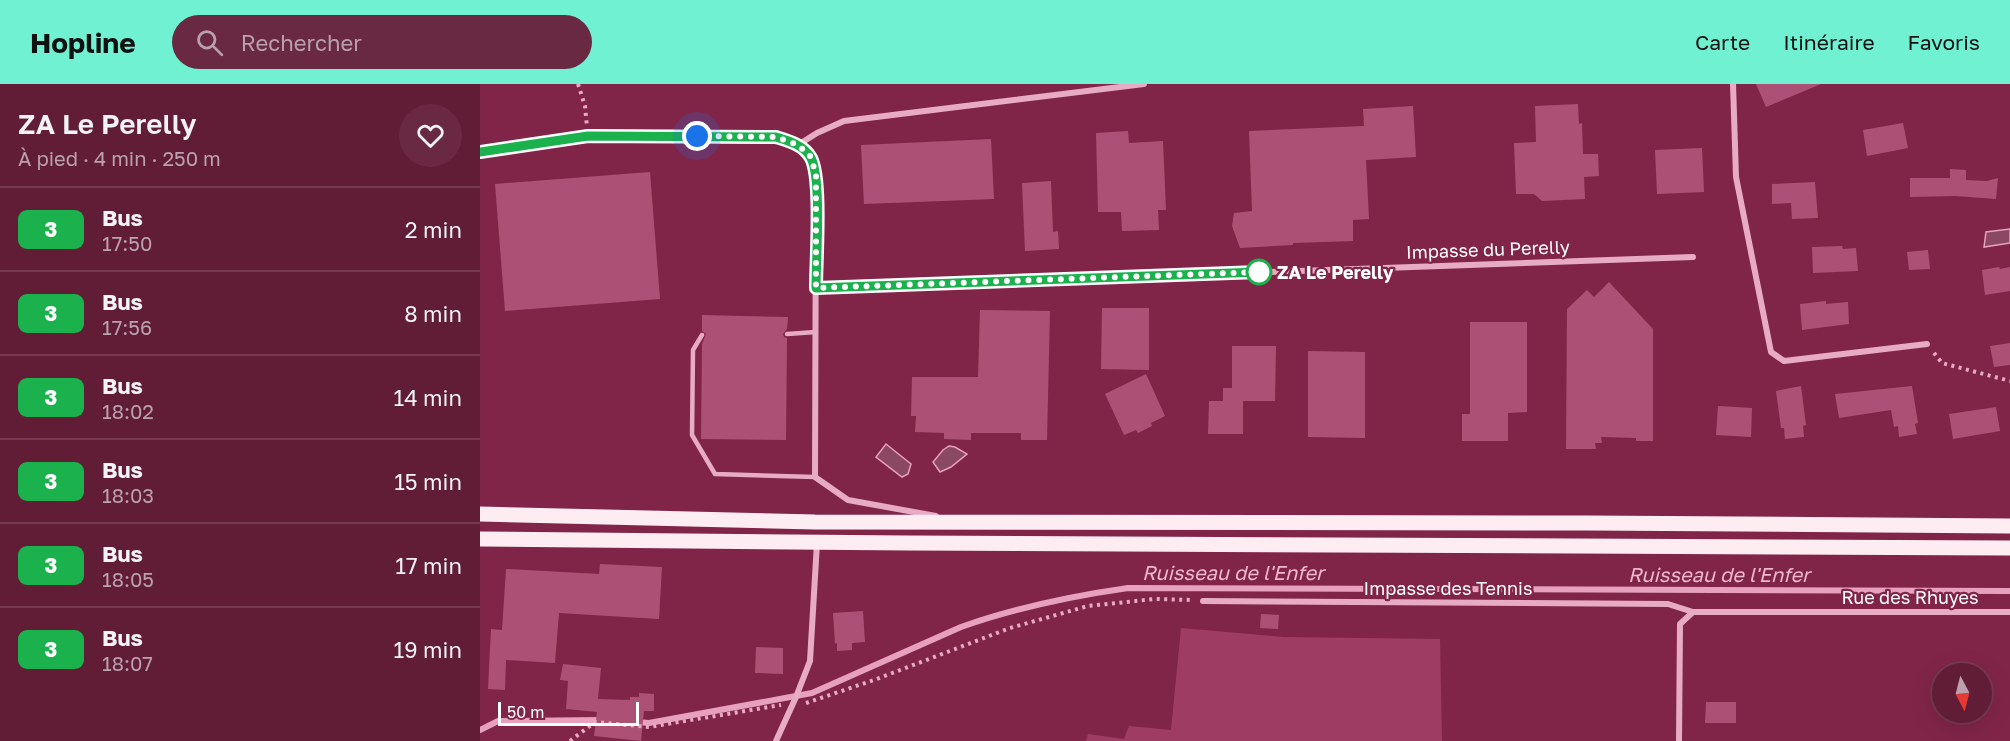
<!DOCTYPE html>
<html lang="fr">
<head>
<meta charset="utf-8">
<style>
  body { margin:0; font-family:"Golos Text",sans-serif; background:#6a2942; color:#f1f3f6; height:100vh; display:flex; flex-direction:column; font-size:22px; white-space:nowrap }
  * { box-sizing:border-box; margin:0 }
  p { font-size:20px; color:#baa1ad }
  .icon { flex:none; width:33px; height:33px; fill:none; stroke:currentColor; stroke-width:2; stroke-linecap:round; stroke-linejoin:round }
  .map { position:relative; flex:1; overflow:hidden }
  .drawer { display:flex; flex-direction:column; background:#611c36; width:480px }
  .drawer>* { flex:none }
  .badge { padding:0 12px; border-radius:9px; font-size:21px; line-height:39px }
  .needle { width:39px; rotate:173deg }
  .controls { position:absolute; left:1452px; top:579px; display:grid; gap:12px }
  .controls a { display:grid; place-items:center; width:60px; height:60px; border-radius:50%; background:#611c36; box-shadow:0 6px 24px #0002,0 0 0 2px #753a51; font-size:30px }
  .scale { position:absolute; left:18px; bottom:15px; width:141px; box-sizing:border-box; padding-left:6px; border:3px solid #fff; border-top:0; font-size:16px; line-height:21px; white-space:nowrap; color:#fff; -webkit-text-stroke:4px #812548; paint-order:stroke }
  .you { position:absolute; width:30px; height:30px; margin:-15px; border:4px solid #fff; border-radius:50%; background:#1a73e8; box-shadow:0 0 0 9px #1a73e833 }
  .map>.badge { position:absolute; translate:-50% -50%; box-shadow:0 0 0 3px #fff }
  .round { display:grid; place-items:center; flex:none; width:63px; height:63px; border-radius:32px; background:#6a2942 }
  .summary { display:flex; align-items:center; justify-content:space-between; height:102px; padding:0 18px }
  h1 { font-size:28px; font-weight:600; line-height:45px }
  ul { padding:0; list-style:none }
  li { display:flex; align-items:center; gap:18px; height:84px; padding:0 18px; border-top:2px solid #753a51 }
  li div { flex:1 }
  li b { display:block; font-size:22px }
  li em { font-style:normal }
  li .badge { min-width:66px; font-weight:700; text-align:center }
  header { display:flex; align-items:center; gap:36px; box-sizing:border-box; height:84px; padding:0 30px; background:#70f1d2; color:#111 }
  header strong { font-size:28px }
  nav { display:flex; gap:33px; margin-inline-start:auto; font-size:21px }
  .search { width:420px; height:54px; background:#6a2942; display:flex; align-items:center; gap:15px; box-sizing:border-box; padding:0 21px; border-radius:33px; color:#baa1ad; font-size:22px }
  main { display:flex; flex:1; min-height:0 }
  .map>svg:first-child { display:block }
  .green { fill:#9f3c64 }
  .water { fill:#8b4862; stroke:#e7a0be; stroke-width:1.5 }
  .lines { fill:none; stroke-linecap:round; stroke-linejoin:round }
  .stream { stroke:#e7a0be; stroke-width:6 }
  .building { fill:#ac5175 }
  .path { stroke:#e7acc3; stroke-width:4; stroke-dasharray:3 4.5; stroke-linecap:butt }
  .service { stroke:#e7acc3; stroke-width:4.5 }
  .minor { stroke:#e7acc3; stroke-width:6 }
  .primary { stroke:#fdedf3; stroke-width:15 }
  .line-casing { stroke:#fff; stroke-width:14 }
  .line { stroke:#1bb14d; stroke-width:9 }
  .walk { stroke:#fff; stroke-width:6; stroke-dasharray:0 10.8 }
  .stop-dot { fill:#fff; stroke:#1bb14d; stroke-width:3 }
  .labels { text-anchor:middle; dominant-baseline:central; stroke-width:4.5; stroke-linejoin:round; paint-order:stroke }
  .street-label { font-size:18px; fill:#fff; stroke:#812548 }
  .stop-label { font-size:18px; font-weight:bold; fill:#fff; stroke:#812548; text-anchor:start }
  .water-label { font-size:20px; font-style:italic; fill:#eeb7ce; stroke:#812548 }
</style>
</head>
<body>
<header>
<strong>Hopline</strong>
<div class="search"><svg class="icon" aria-label="search" viewBox="0 0 24 24"><circle cx="10" cy="10" r="6"/><path d="M15 15l6 6"/></svg>Rechercher</div>
<nav><a>Carte</a><a>Itinéraire</a><a>Favoris</a></nav>
</header>
<main>
<section class="drawer">
<div class="summary"><div><h1>ZA Le Perelly</h1><p>À pied · 4 min · 250 m</p></div><a class="round"><svg class="icon" aria-label="heart" viewBox="0 0 24 24"><path d="M12 20l-8-8c-3-5 5-10 8-4 3-6 11-1 8 4z"/></svg></a></div>
<ul>
<li><span class="badge" style="background:#1bb14d;color:#fff">3</span><div><b>Bus</b><p>17:50</p></div><em>2 min</em></li>
<li><span class="badge" style="background:#1bb14d;color:#fff">3</span><div><b>Bus</b><p>17:56</p></div><em>8 min</em></li>
<li><span class="badge" style="background:#1bb14d;color:#fff">3</span><div><b>Bus</b><p>18:02</p></div><em>14 min</em></li>
<li><span class="badge" style="background:#1bb14d;color:#fff">3</span><div><b>Bus</b><p>18:03</p></div><em>15 min</em></li>
<li><span class="badge" style="background:#1bb14d;color:#fff">3</span><div><b>Bus</b><p>18:05</p></div><em>17 min</em></li>
<li><span class="badge" style="background:#1bb14d;color:#fff">3</span><div><b>Bus</b><p>18:07</p></div><em>19 min</em></li>
</ul>
</section>
<div class="map">
<svg width="1530" height="657" viewBox="0 0 1530 657">
  <rect width="100%" height="100%" fill="#812548"/>
  <!-- green -->
  <polygon class="green" points="701,544 803,553 960,555 962,657 606,657 608,650 644,655 649,642 691,646"/>
  <!-- water -->
  <g class="water">
    <polygon points="1530,145 1530,159 1504,163 1506,148"/>
    <polygon points="406,360 431,380 428,390 422,393 396,373"/>
    <polygon points="469,362 475,363 487,370 471,383 460,388 453,378 463,366"/>
  </g>
  <g class="lines">
    <!-- stream -->
    <g class="stream">
      <path d="M157,638L169,639L332,609L481,543C535,524 592,512 648,504L1530,507"/>
      <polyline points="0,646 18,637 123,636"/>
    </g>
  </g>
  <!-- building -->
  <g class="building">
    <polygon points="1276,0 1341,0 1286,23"/>
    <polygon points="1098,20 1099,40 1102,39 1103,70 1118,70 1119,92 1104,93 1105,115 1062,117 1054,110 1036,110 1034,59 1056,58 1055,22"/>
    <polygon points="933,22 936,73 886,76 889,135 873,136 873,157 813,159 813,161 760,164 752,142 754,129 772,127 769,47 884,42 883,25"/>
    <polygon points="1423,39 1428,64 1387,72 1383,46"/>
    <polygon points="648,47 649,59 683,57 686,126 678,126 679,146 642,147 641,128 618,128 616,49"/>
    <polygon points="511,55 514,115 384,120 381,61"/>
    <polygon points="1222,64 1224,108 1177,110 1175,66"/>
    <polygon points="1470,85 1486,86 1486,96 1507,97 1518,94 1516,115 1475,112 1430,113 1430,94 1470,94"/>
    <polygon points="170,88 180,215 25,227 15,100"/>
    <polygon points="571,97 573,148 578,147 579,165 545,167 542,99"/>
    <polygon points="1335,98 1338,134 1312,135 1311,119 1292,120 1292,100"/>
    <polygon points="1362,162 1363,165 1376,164 1378,187 1333,189 1332,163"/>
    <polygon points="1448,166 1450,185 1429,186 1427,168"/>
    <polygon points="1519,183 1520,185 1530,183 1530,207 1505,211 1502,186"/>
    <polygon points="1129,198 1173,245 1173,357 1156,357 1156,354 1121,353 1122,359 1115,359 1116,365 1086,365 1087,225 1107,206 1114,213"/>
    <polygon points="1346,217 1346,220 1368,218 1369,240 1322,246 1320,220"/>
    <polygon points="622,224 669,224 669,286 621,285"/>
    <polygon points="500,226 570,227 567,356 541,356 541,349 491,349 491,356 464,355 464,349 435,348 436,332 431,332 432,293 498,293"/>
    <polygon points="222,231 308,233 307,245 303,250 304,253 307,254 306,356 221,355 222,260 226,250 222,247"/>
    <polygon points="990,238 1047,238 1047,328 1028,329 1028,357 982,357 982,330 990,330"/>
    <polygon points="1530,259 1530,281 1514,283 1510,262"/>
    <polygon points="752,262 796,262 795,317 763,317 763,350 728,350 729,317 743,317 743,304 752,304"/>
    <polygon points="828,267 885,268 885,354 828,353"/>
    <polygon points="666,290 685,332 671,339 672,342 658,349 656,346 644,351 625,310"/>
    <polygon points="1321,302 1326,341 1323,342 1324,353 1305,355 1304,344 1301,344 1296,307"/>
    <polygon points="1432,302 1438,339 1435,340 1437,350 1419,353 1418,342 1414,343 1411,326 1359,334 1355,310"/>
    <polygon points="1238,322 1272,324 1271,353 1236,351"/>
    <polygon points="1516,323 1520,347 1473,355 1469,330"/>
    <polygon points="120,480 182,483 179,535 79,529 75,579 26,576 25,606 8,605 11,545 22,546 26,485 119,490"/>
    <polygon points="383,527 385,558 372,559 372,566 357,567 357,559 355,560 353,529"/>
    <polygon points="781,530 799,531 798,545 780,544"/>
    <polygon points="276,563 303,564 303,590 275,589"/>
    <polygon points="83,580 121,584 118,615 150,616 150,613 159,613 159,609 174,610 174,627 164,627 161,657 114,652 117,628 86,625 88,597 80,596"/>
    <polygon points="1226,618 1256,618 1256,639 1225,639"/>
  </g>
  <g class="lines">
    <!-- path -->
    <g class="path">
      <polyline points="98,0 105,22 107,43"/>
      <polyline points="1454,269 1462,279 1530,297"/>
      <polyline points="326,619 394,596 530,544 608,522 675,515 713,516"/>
      <polyline points="90,657 115,638 169,643 301,621"/>
    </g>
    <!-- service -->
    <g class="service">
      <polyline points="307,250 336,248"/>
      <polyline points="222,251 213,266 212,351 235,390 335,393"/>
    </g>
    <!-- minor -->
    <g class="minor">
      <polyline points="1253,0 1256,93 1291,268 1304,277 1447,260"/>
      <polyline points="318,61 337,49 364,37 664,0"/>
      <path d="M0,68L108,53H296C322,62 328,64 336,91L335,393L368,416L456,432"/>
      <polyline points="336,204 1213,173"/>
      <polyline points="723,517 1188,520 1213,528"/>
      <polyline points="296,657 316,613 330,577 337,459"/>
      <polyline points="1199,657 1200,540 1213,528 1530,528"/>
    </g>
    <!-- primary -->
    <g class="primary">
      <polyline points="0,430 335,438 1107,439 1530,442"/>
      <polyline points="0,455 428,459 1530,464"/>
    </g>
  </g>
  <g class="lines">
    <!-- line casing -->
    <g class="line-casing">
      <path id="line" d="M0,68L108,52L296,53C309,57 324,61 331,74C342,95 336,177 336,204L779,188"/>
    </g>
    <!-- line -->
    <use href="#line" class="line"/>
    <!-- walk -->
    <polyline class="walk" points="217,52 296,53 318,61 331,73 336,91 336,204 779,188"/>
  </g>
  <!-- markers -->
  <circle class="stop-dot" cx="779" cy="188" r="12"/>
  <g class="labels">
    <!-- street labels -->
    <g class="street-label">
      <text transform="translate(1008 165) rotate(-2)">Impasse du Perelly</text>
      <text x="968" y="504">Impasse des Tennis</text>
      <text x="1430" y="513">Rue des Rhuyes</text>
    </g>
    <!-- stop labels -->
    <g class="stop-label">
      <text x="797" y="188">ZA Le Perelly</text>
    </g>
    <!-- water labels -->
    <g class="water-label">
      <text x="753" y="488">Ruisseau de l'Enfer</text>
      <text x="1239" y="490">Ruisseau de l'Enfer</text>
    </g>
  </g>
</svg>
<div class="controls">
<a><svg class="needle" viewBox="-14 -14 28 28"><path d="M0-13l5 13h-10z" fill="#e53935"/><path d="M0 13l5-13h-10z" fill="#baa1ad"/></svg></a>
</div>
<div class="scale">50 m</div>
<div class="you" style="left:217px;top:52px"></div>
</div>
</main>
</body>
</html>
